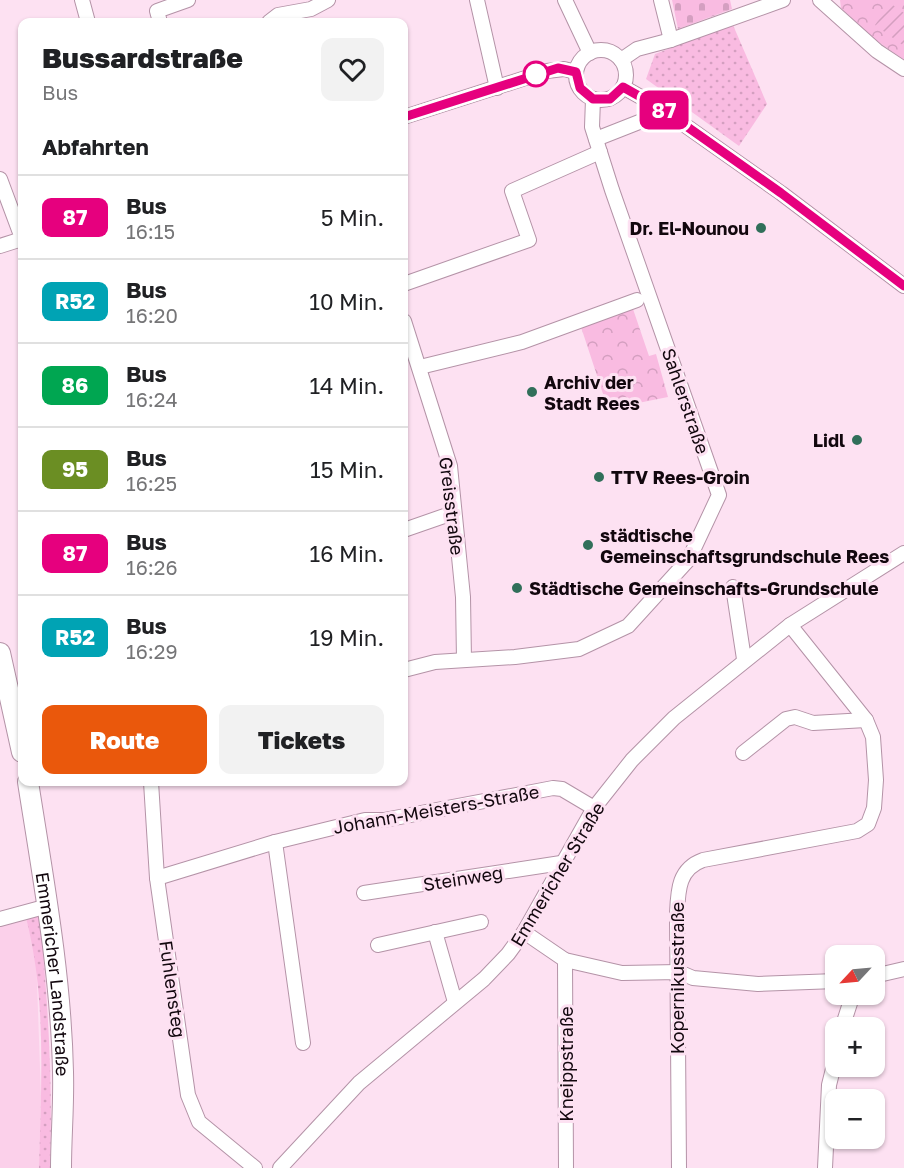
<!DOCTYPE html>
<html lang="de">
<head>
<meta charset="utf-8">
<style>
  body { margin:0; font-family:"Golos Text",sans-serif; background:#f2f2f2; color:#202124; height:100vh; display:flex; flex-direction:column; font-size:22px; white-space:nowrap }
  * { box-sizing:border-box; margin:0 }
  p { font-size:20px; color:#757577 }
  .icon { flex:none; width:33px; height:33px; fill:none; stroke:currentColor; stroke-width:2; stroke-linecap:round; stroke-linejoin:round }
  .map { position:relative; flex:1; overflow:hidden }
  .panel { position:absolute; left:18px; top:18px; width:390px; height:768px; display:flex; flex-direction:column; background:#fff; border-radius:12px; box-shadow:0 2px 4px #0004 }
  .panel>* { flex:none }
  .badge { padding:0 12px; border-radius:9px; font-size:21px; line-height:39px }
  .needle { width:39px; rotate:244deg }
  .buttons { position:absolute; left:825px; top:945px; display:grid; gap:12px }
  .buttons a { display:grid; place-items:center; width:60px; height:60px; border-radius:12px; background:#fff; box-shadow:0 2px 4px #0004; font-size:30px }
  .map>.badge { position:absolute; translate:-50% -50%; box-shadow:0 0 0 3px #fff }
  h2 { padding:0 24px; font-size:22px; line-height:54px }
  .round { display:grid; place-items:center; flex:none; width:63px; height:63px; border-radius:12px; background:#f2f2f2 }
  .head { display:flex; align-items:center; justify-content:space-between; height:102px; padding:0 24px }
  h1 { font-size:28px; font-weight:800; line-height:45px }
  .button { display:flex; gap:12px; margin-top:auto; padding:12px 24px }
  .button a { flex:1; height:69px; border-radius:12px; background:#ea580c; color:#fff; font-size:24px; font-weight:800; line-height:69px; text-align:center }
  .button a+a { background:#f2f2f2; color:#202124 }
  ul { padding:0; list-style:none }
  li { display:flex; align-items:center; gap:18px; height:84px; padding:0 24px; border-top:2px solid #e0e0e0 }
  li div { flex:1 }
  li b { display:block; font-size:22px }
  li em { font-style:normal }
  li .badge { min-width:66px; font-weight:700; text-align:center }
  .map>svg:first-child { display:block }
  .built { fill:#fbd0ea }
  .grass { fill:url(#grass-dots) }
  .cemetery { fill:url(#cemetery-stones) }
  .park { fill:url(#park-crowns) }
  .garden { fill:url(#garden-furrows) }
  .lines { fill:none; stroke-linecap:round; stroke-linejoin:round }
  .minor-casing { stroke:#b493a7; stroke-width:16 }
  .secondary-casing { stroke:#b493a7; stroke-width:22 }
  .minor { stroke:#fff; stroke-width:14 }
  .secondary { stroke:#fff; stroke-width:20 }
  .line-casing { stroke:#fff; stroke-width:14 }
  .line { stroke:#e6007e; stroke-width:9 }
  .stop-dot { fill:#fff; stroke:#e6007e; stroke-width:3 }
  .poi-dot { fill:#316f5a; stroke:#fde1f2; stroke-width:2 }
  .labels { text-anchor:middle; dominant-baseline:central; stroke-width:6; stroke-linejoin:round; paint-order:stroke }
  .poi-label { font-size:18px; font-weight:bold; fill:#12070e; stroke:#fde1f2; text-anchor:start }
  .street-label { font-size:18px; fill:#12070e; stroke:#fde1f2 }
</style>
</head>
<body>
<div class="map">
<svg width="904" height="1168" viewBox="0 0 904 1168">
  <defs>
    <pattern id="grass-dots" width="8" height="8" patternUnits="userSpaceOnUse" patternTransform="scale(1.5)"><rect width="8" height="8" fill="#f9bbe1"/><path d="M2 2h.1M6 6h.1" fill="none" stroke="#d49fc0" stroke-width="1.8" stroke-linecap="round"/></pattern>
    <pattern id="cemetery-stones" width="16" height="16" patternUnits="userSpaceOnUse" patternTransform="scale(1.5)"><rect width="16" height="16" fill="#f9bbe1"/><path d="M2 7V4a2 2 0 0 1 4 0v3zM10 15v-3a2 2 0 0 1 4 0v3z" fill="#d49fc0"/></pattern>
    <pattern id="park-crowns" width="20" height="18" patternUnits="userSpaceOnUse" patternTransform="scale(1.5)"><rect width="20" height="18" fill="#f9bbe1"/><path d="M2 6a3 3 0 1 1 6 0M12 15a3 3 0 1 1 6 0" fill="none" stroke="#d49fc0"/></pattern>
    <pattern id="garden-furrows" width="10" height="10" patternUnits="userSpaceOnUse" patternTransform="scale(1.5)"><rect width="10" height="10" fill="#f9bbe1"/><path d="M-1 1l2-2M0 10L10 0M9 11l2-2" fill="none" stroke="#d49fc0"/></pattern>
  </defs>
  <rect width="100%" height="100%" fill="#fde1f2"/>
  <!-- built -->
  <polygon class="built" points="26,918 36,955 41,1096 39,1168 0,1168 0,926"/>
  <!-- grass -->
  <g class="grass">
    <polygon points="733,25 767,104 739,146 646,79 655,54"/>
    <path d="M37,916L40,918C48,1002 53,1084 50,1168H39C41,1086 47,998 26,918Z"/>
  </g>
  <!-- cemetery -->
  <polygon class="cemetery" points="672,0 730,0 732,9 678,29"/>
  <!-- park -->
  <g class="park">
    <polygon points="840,0 904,0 904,60 873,38 841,8"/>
    <polygon points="633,309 649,356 656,354 668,397 608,409 581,327"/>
  </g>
  <!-- garden -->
  <polygon class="garden" points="890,3 904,13 904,46 875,25"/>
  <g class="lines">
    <!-- minor casing -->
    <g class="minor-casing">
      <g id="minor">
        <polyline points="82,0 88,22"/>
        <polyline points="477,0 497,88"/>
        <polyline points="565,0 590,53"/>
        <polyline points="661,0 671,40"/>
        <polyline points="820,0 877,51 904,69"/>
        <polyline points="160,22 157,11 188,0"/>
        <polyline points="269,22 278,15 311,9 328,0"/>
        <circle cx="601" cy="75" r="25"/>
        <polyline points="621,60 637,49 671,40 783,0"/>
        <polyline points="623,87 662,109 781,193 904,286"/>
        <polyline points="404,117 547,71 564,69 576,72"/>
        <polyline points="596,139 657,115 662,109"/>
        <polyline points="0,179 22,238"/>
        <polyline points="0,246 22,239"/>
        <polyline points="404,284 529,240 512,191 600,152"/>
        <polyline points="404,321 450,466 463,597 464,660"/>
        <polyline points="420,367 522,342 637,300"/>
        <polyline points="404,530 453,513"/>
        <polyline points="733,587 744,659"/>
        <polyline points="404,670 435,662 515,657 579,649 628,626 689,559 719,495 612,190 592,127 593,99"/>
        <polyline points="743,753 786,719 795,717 813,723 866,720"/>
        <polyline points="151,782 157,878 188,1095 199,1122 255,1168"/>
        <polyline points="275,842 303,1043"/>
        <polyline points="157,878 275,842 365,820 384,820 553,788 562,789 594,808"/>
        <polyline points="364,893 561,863"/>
        <polyline points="0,919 48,906"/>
        <polyline points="435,932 455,1002"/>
        <polyline points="524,932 565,960 622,973 679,972 693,978 758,984 836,981"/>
        <polyline points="378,945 481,922"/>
        <polyline points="565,960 566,1168"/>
        <polyline points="874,976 904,969"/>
        <polyline points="842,1028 853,994"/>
        <polyline points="280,1168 359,1083 484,979 508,954 524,932 594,808 632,760 674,718 790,625 904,553"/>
        <path d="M679,1168L677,914C678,891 678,869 703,860L857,831L868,824L874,808L876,780L873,737L866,720L790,625"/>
        <polyline points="825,1168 829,1085 836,1057"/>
      </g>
    </g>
    <!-- secondary casing -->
    <g class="secondary-casing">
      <g id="secondary">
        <polyline points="0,653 22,752"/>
        <path id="s1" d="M28,782C43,878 61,974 63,1072C64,1104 61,1136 61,1168"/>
      </g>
    </g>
    <!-- minor -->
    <use href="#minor" class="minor"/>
    <!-- secondary -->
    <use href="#secondary" class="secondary"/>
  </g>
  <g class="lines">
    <!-- line casing -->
    <g class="line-casing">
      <polyline id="line" points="404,117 558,68 576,72 580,88 593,99 610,99 623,87 662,109 781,193 904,286"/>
    </g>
    <!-- line -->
    <use href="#line" class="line"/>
  </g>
  <!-- markers -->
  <circle class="stop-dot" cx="536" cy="74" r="12"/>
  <g class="poi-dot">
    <circle cx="761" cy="228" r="6"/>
    <circle cx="532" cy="392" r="6"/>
    <circle cx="857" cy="440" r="6"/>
    <circle cx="599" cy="477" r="6"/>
    <circle cx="588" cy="545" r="6"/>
    <circle cx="517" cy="588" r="6"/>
  </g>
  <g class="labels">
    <!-- poi labels -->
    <g class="poi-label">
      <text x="749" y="228" text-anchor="end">Dr. El-Nounou</text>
      <text x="544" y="382">Archiv der<tspan x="544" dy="21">Stadt Rees</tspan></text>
      <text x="845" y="440" text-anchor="end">Lidl</text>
      <text x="611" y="477">TTV Rees-Groin</text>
      <text x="600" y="535">städtische<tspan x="600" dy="21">Gemeinschaftsgrundschule Rees</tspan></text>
      <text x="529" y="588">Städtische Gemeinschafts-Grundschule</text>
    </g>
    <!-- street labels -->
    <g class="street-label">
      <text transform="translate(686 401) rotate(71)">Sahlerstraße</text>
      <text transform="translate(452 506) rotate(83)">Greisstraße</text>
      <text transform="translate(436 809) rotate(-10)">Johann-Meisters-Straße</text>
      <text transform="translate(557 874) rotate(-59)">Emmericher Straße</text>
      <text transform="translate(463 878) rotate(-9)">Steinweg</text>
      <text stroke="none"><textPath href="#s1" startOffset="194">Emmericher Landstraße</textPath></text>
      <text transform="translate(677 978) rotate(-90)">Kopernikusstraße</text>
      <text transform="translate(173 989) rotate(82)">Fuhlensteg</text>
      <text transform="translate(566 1064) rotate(-90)">Kneippstraße</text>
    </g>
  </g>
</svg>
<div class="buttons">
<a><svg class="needle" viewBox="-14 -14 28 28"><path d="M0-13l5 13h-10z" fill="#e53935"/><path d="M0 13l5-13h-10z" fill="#757577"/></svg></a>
<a>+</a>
<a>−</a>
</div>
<b class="badge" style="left:664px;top:110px;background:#e6007e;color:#fff">87</b>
<section class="panel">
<div class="head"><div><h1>Bussardstraße</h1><p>Bus</p></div><a class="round"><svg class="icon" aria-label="heart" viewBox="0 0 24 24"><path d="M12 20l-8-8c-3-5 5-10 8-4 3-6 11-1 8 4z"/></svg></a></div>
<h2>Abfahrten</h2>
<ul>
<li><span class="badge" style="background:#e6007e;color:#fff">87</span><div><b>Bus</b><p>16:15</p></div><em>5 Min.</em></li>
<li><span class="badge" style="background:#00a3b4;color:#fff">R52</span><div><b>Bus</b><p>16:20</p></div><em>10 Min.</em></li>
<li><span class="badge" style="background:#00a651;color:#fff">86</span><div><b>Bus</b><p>16:24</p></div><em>14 Min.</em></li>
<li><span class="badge" style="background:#6b8e23;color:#fff">95</span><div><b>Bus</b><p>16:25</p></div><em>15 Min.</em></li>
<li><span class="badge" style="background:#e6007e;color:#fff">87</span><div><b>Bus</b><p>16:26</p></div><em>16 Min.</em></li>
<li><span class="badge" style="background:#00a3b4;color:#fff">R52</span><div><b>Bus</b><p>16:29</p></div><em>19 Min.</em></li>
</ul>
<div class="button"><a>Route</a><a>Tickets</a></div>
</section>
</div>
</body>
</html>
